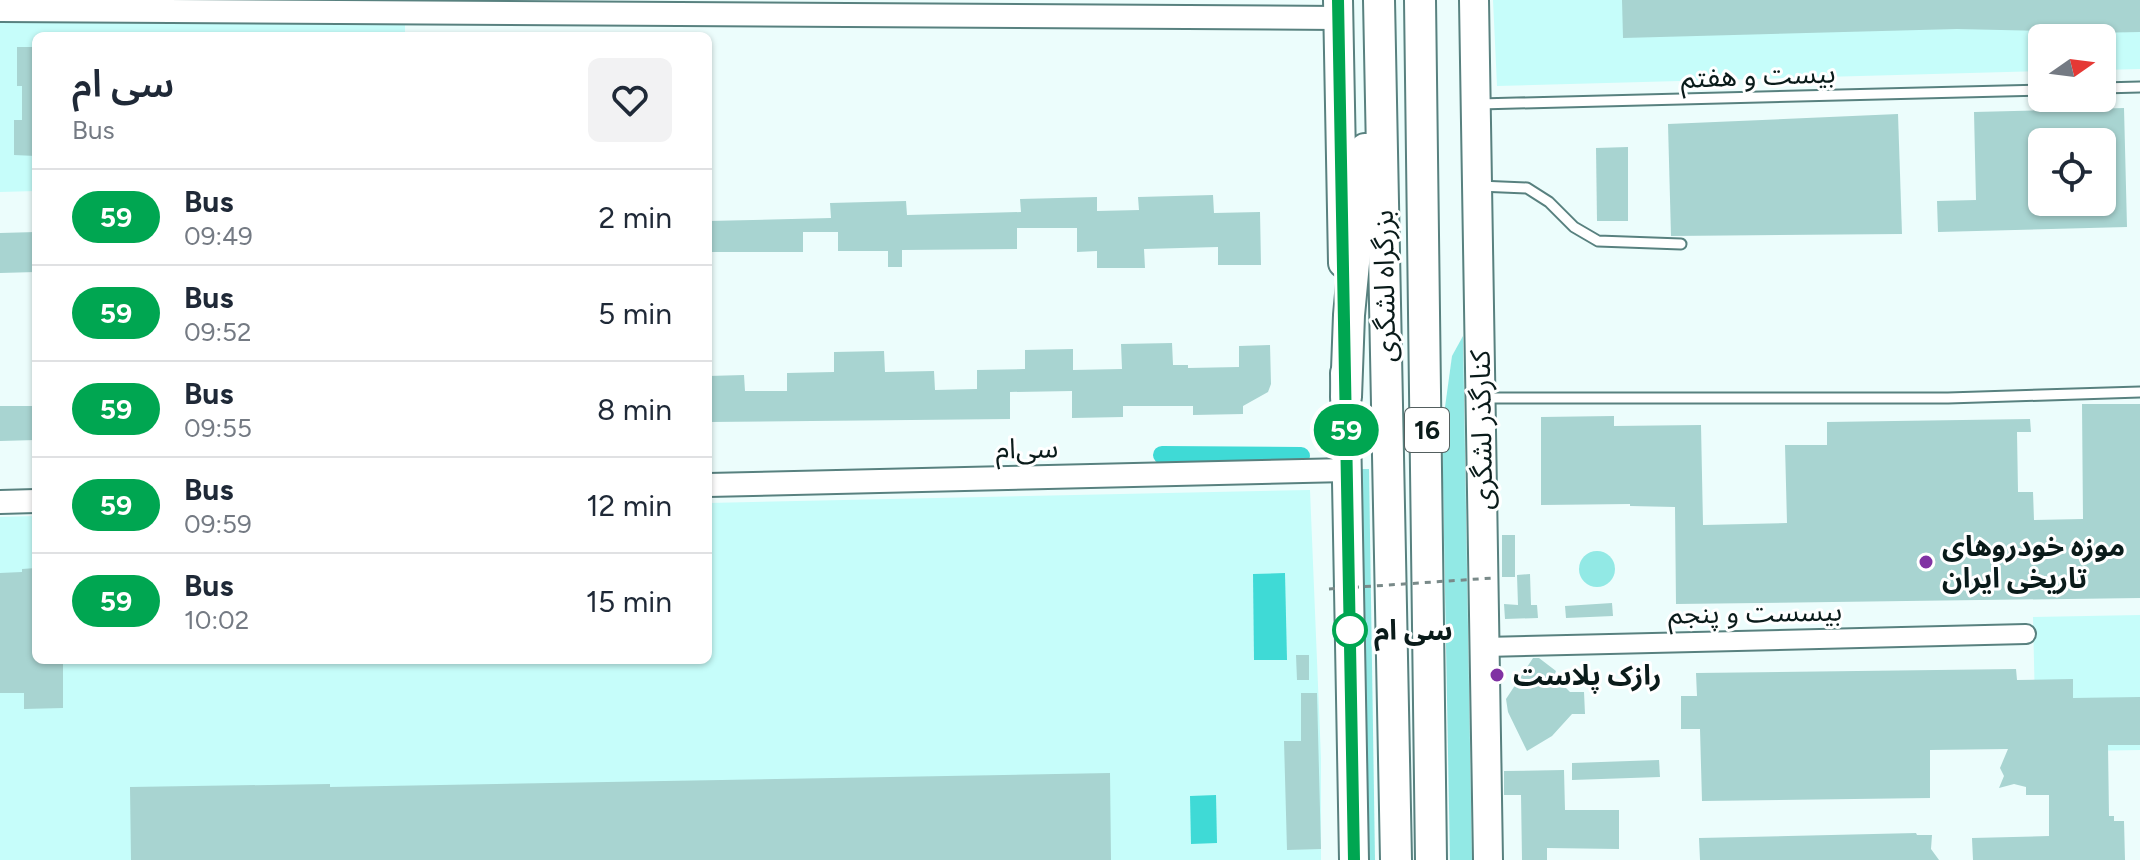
<!DOCTYPE html>
<html lang="en">
<head>
<meta charset="utf-8">
<style>
  body { margin:0; font-family:Figtree,"Noto Sans Arabic",sans-serif; background:#f2f2f3; color:#1f2937; height:100vh; display:flex; flex-direction:column; font-size:30px; white-space:nowrap }
  * { box-sizing:border-box; margin:0 }
  p { font-size:26px; color:#747a83 }
  .icon { flex:none; width:44px; height:44px; fill:none; stroke:currentColor; stroke-width:2; stroke-linecap:round; stroke-linejoin:round }
  .map { position:relative; flex:1; overflow:hidden }
  .details { position:absolute; left:32px; top:32px; width:680px; height:632px; display:flex; flex-direction:column; background:#fff; border-radius:12px; box-shadow:0 2px 6px #0004 }
  .details>* { flex:none }
  .badge { padding:0 16px; border-radius:26px; font-size:28px; line-height:52px }
  .needle { width:52px; rotate:76deg }
  .tools { position:absolute; left:2028px; top:24px; display:grid; gap:16px }
  .tools a { display:grid; place-items:center; width:88px; height:88px; border-radius:12px; background:#fff; box-shadow:0 2px 6px #0004; font-size:40px }
  .map>.badge { position:absolute; translate:-50% -50%; box-shadow:0 0 0 4px #fff }
  .round { display:grid; place-items:center; flex:none; width:84px; height:84px; border-radius:12px; background:#f2f2f3 }
  .overview { display:flex; align-items:center; justify-content:space-between; height:136px; padding:0 40px }
  h1 { font-size:38px; font-weight:600; line-height:60px }
  ul { padding:0; list-style:none }
  li { display:flex; align-items:center; gap:24px; height:96px; padding:0 40px; border-top:2px solid #e0e1e3 }
  li div { flex:1 }
  li b { display:block; font-size:30px }
  li em { font-style:normal }
  li .badge { min-width:88px; font-weight:700; text-align:center }
  .map>svg:first-child { display:block }
  .built { fill:#c6fdfa }
  .green { fill:#92e9e5 }
  .water { fill:#3fdad6 }
  .lines { fill:none; stroke-linecap:round; stroke-linejoin:round }
  .canal { stroke:#3fdad6; stroke-width:18 }
  .building { fill:#a8d4d1; fill-rule:evenodd }
  .service-casing { stroke:#58817f; stroke-width:13 }
  .minor-casing { stroke:#58817f; stroke-width:22 }
  .tertiary-casing { stroke:#58817f; stroke-width:26 }
  .primary-casing { stroke:#58817f; stroke-width:32 }
  .trunk-casing { stroke:#58817f; stroke-width:34 }
  .service { stroke:#fff; stroke-width:9 }
  .minor { stroke:#fff; stroke-width:18 }
  .tertiary { stroke:#fff; stroke-width:22 }
  .primary { stroke:#fff; stroke-width:28 }
  .trunk { stroke:#fff; stroke-width:30 }
  .path-bridge { stroke:#798a89; stroke-width:3; stroke-dasharray:6 6; stroke-linecap:butt }
  .line-casing { stroke:#fff; stroke-width:18 }
  .line { stroke:#00a651; stroke-width:12 }
  .poi-dot { fill:#8032a3; stroke:#fff; stroke-width:3 }
  .stop-dot { fill:#fff; stroke:#00a651; stroke-width:4 }
  .labels { text-anchor:middle; dominant-baseline:central; stroke-width:6; stroke-linejoin:round; paint-order:stroke }
  .shield { fill:#fff; stroke:#545f5f; stroke-width:2 }
  .shield-label { font-size:26px; font-weight:bold; fill:#0a1b1a }
  .street-label { font-size:28px; fill:#0a1b1a; stroke:#fff }
  .poi-label { font-size:28px; font-weight:bold; fill:#0a1b1a; stroke:#fff; text-anchor:start }
  .stop-label { font-size:28px; font-weight:bold; fill:#0a1b1a; stroke:#fff; text-anchor:start }
</style>
</head>
<body>
<div class="map">
<svg width="2140" height="860" viewBox="0 0 2140 860">
  <rect width="100%" height="100%" fill="#ecfdfc"/>
  <!-- built -->
  <g class="built">
    <polygon points="1493,0 2140,0 2140,69 2102,70 2102,38 2042,38 2042,71 1497,86"/>
    <polygon points="0,17 231,18 405,25 405,36 36,36 36,191 0,192"/>
    <polygon points="1310,490 1321,758 1321,860 0,860 0,517 36,516 36,660 708,660 708,503"/>
    <polygon points="2140,615 2140,750 2036,752 2033,617"/>
  </g>
  <!-- green -->
  <g class="green">
    <polygon points="1463,336 1472,860 1450,860 1442,429 1452,356"/>
    <polygon points="1352,469 1369,469 1375,860 1360,860"/>
    <circle cx="1597" cy="569" r="18"/>
  </g>
  <!-- water -->
  <g class="water">
    <polygon points="1285,573 1287,660 1254,660 1253,574"/>
    <polygon points="1216,795 1217,843 1191,844 1190,796"/>
  </g>
  <g class="lines">
    <!-- canal -->
    <polyline class="canal" points="1162,455 1301,456"/>
  </g>
  <!-- building -->
  <g class="building">
    <polygon points="1622,0 2140,0 2140,32 2042,34 2042,31 1957,29 1623,38"/>
    <polygon points="17,47 36,47 36,156 14,155 14,120 22,120 22,86 17,86"/>
    <path d="M2124,108L2127,227L1938,232L1937,201L1976,200L1974,112ZM2042,142H2102V202H2042Z"/>
    <polygon points="1898,114 1902,234 1671,236 1668,124"/>
    <polygon points="1628,147 1628,221 1597,221 1596,148"/>
    <polygon points="1213,195 1214,213 1260,212 1261,265 1218,265 1218,247 1144,249 1145,268 1097,268 1097,251 1077,252 1077,228 1017,228 1017,249 902,250 902,267 888,267 888,251 838,251 838,232 803,232 803,252 708,252 708,221 831,218 830,203 906,201 907,215 1021,212 1020,199 1097,197 1097,211 1139,210 1138,197"/>
    <polygon points="36,232 36,272 0,273 0,233"/>
    <polygon points="1172,343 1173,365 1188,365 1188,368 1239,367 1239,346 1270,345 1271,384 1268,392 1243,406 1243,414 1193,415 1193,406 1123,406 1123,417 1072,418 1072,391 1010,392 1010,419 708,422 708,376 744,375 745,391 787,391 787,373 834,372 834,352 884,351 885,372 934,371 935,390 977,389 977,370 1025,369 1025,350 1073,349 1073,370 1122,369 1121,344"/>
    <polygon points="2082,404 2140,404 2140,598 1676,604 1675,507 1630,506 1630,504 1541,505 1541,417 1614,416 1614,426 1701,425 1703,525 1787,523 1785,445 1827,445 1827,422 2030,419 2031,432 2017,432 2018,492 2033,492 2034,520 2083,519"/>
    <polygon points="0,406 36,406 36,440 0,441"/>
    <rect x="1502" y="535" width="13" height="42"/>
    <polygon points="36,568 36,660 63,660 63,708 24,709 24,693 0,693 0,573 22,572 22,569"/>
    <polygon points="1530,574 1531,605 1537,605 1538,618 1505,619 1504,604 1518,605 1517,575"/>
    <polygon points="1612,603 1613,616 1566,618 1565,606"/>
    <polygon points="1296,655 1309,655 1309,680 1297,680"/>
    <polygon points="1533,658 1539,658 1556,671 1554,676 1570,692 1584,692 1585,714 1572,714 1552,736 1527,751 1508,712 1506,699"/>
    <polygon points="2016,669 2017,680 2073,679 2073,698 2140,697 2140,745 2108,745 2109,816 2114,816 2114,821 2124,821 2125,860 1973,860 1972,838 2049,836 2049,795 2026,795 2026,787 2014,784 1999,788 2004,776 2000,768 2008,749 1930,750 1930,798 1702,801 1700,729 1681,729 1681,696 1697,696 1696,673"/>
    <polygon points="1301,693 1317,693 1321,849 1287,850 1284,741 1301,741"/>
    <polygon points="1659,760 1660,777 1572,780 1572,763"/>
    <polygon points="1564,770 1565,810 1619,810 1619,849 1547,848 1547,860 1522,860 1521,795 1504,795 1504,771"/>
    <polygon points="1110,773 1111,860 131,860 130,787 330,784 330,787"/>
    <polygon points="1916,833 1917,835 1932,835 1931,849 1939,860 1700,860 1699,838"/>
  </g>
  <g class="lines">
    <!-- service casing -->
    <g class="service-casing">
      <g id="service">
        <polyline points="2102,88 2140,87"/>
        <polyline points="1479,104 2042,90"/>
        <polyline points="1479,186 1527,188 1549,202 1574,227 1598,241 1681,244"/>
        <polyline points="1484,398 1948,398 2140,392"/>
      </g>
    </g>
    <!-- minor casing -->
    <g class="minor-casing">
      <polyline id="minor" points="1485,647 2026,634"/>
    </g>
    <!-- tertiary casing -->
    <g class="tertiary-casing">
      <g id="tertiary">
        <polyline points="0,10 1339,18"/>
        <polyline points="708,485 1347,470"/>
        <polyline points="0,502 36,501"/>
      </g>
    </g>
    <!-- primary casing -->
    <g class="primary-casing">
      <g id="primary">
        <polyline points="1338,0 1343,263"/>
        <polyline points="1474,0 1488,860"/>
        <polyline points="1345,373 1354,860"/>
      </g>
    </g>
    <!-- trunk casing -->
    <g class="trunk-casing">
      <g id="trunk">
        <polyline points="1379,0 1396,860"/>
        <polyline points="1420,0 1431,860"/>
        <polyline points="1346,397 1349,315 1365,149"/>
      </g>
    </g>
    <!-- service -->
    <use href="#service" class="service"/>
    <!-- minor -->
    <use href="#minor" class="minor"/>
    <!-- tertiary -->
    <use href="#tertiary" class="tertiary"/>
    <!-- primary -->
    <use href="#primary" class="primary"/>
    <!-- trunk -->
    <use href="#trunk" class="trunk"/>
    <!-- path-bridge -->
    <polyline class="path-bridge" points="1329,589 1493,578"/>
  </g>
  <g class="lines">
    <!-- line casing -->
    <g class="line-casing">
      <polyline id="line" points="1338,0 1354,860"/>
    </g>
    <!-- line -->
    <use href="#line" class="line"/>
  </g>
  <!-- markers -->
  <g class="poi-dot">
    <circle cx="1926" cy="562" r="8"/>
    <circle cx="1497" cy="675" r="8"/>
  </g>
  <circle class="stop-dot" cx="1350" cy="630" r="16"/>
  <g class="labels">
    <!-- shield labels -->
    <rect class="shield" x="1405" y="408" width="44" height="44" rx="6"/>
    <g class="shield-label">
      <text x="1427" y="430">16</text>
    </g>
    <!-- street labels -->
    <g class="street-label">
      <text transform="translate(1758 75) rotate(-2)">بیست و هفتم</text>
      <text transform="translate(1384 286) rotate(-91)">بزرگراه لشگری</text>
      <text transform="translate(1481 430) rotate(-91)">کنارگذر لشگری</text>
      <text transform="translate(1027 448) rotate(-1)">سی‌ام</text>
      <text transform="translate(1755 612) rotate(-1)">بیسست و پنجم</text>
    </g>
    <!-- poi labels -->
    <g class="poi-label">
      <text x="1942" y="546">موزه خودروهای<tspan x="1942" dy="32">تاریخی ایران</tspan></text>
      <text x="1513" y="675">رازک پلاست</text>
    </g>
    <!-- stop labels -->
    <g class="stop-label">
      <text x="1374" y="630">سی ام</text>
    </g>
  </g>
</svg>
<div class="tools">
<a><svg class="needle" viewBox="-14 -14 28 28"><path d="M0-13l5 13h-10z" fill="#e53935"/><path d="M0 13l5-13h-10z" fill="#747a83"/></svg></a>
<a><svg class="icon" aria-label="locate" viewBox="0 0 24 24"><circle cx="12" cy="12" r="6"/><path d="M12 2v4M12 18v4M2 12h4M18 12h4"/></svg></a>
</div>
<b class="badge" style="left:1346px;top:430px;background:#00a651;color:#fff">59</b>
<section class="details">
<div class="overview"><div><h1>سی ام</h1><p>Bus</p></div><a class="round"><svg class="icon" aria-label="heart" viewBox="0 0 24 24"><path d="M12 20l-8-8c-3-5 5-10 8-4 3-6 11-1 8 4z"/></svg></a></div>
<ul>
<li><span class="badge" style="background:#00a651;color:#fff">59</span><div><b>Bus</b><p>09:49</p></div><em>2 min</em></li>
<li><span class="badge" style="background:#00a651;color:#fff">59</span><div><b>Bus</b><p>09:52</p></div><em>5 min</em></li>
<li><span class="badge" style="background:#00a651;color:#fff">59</span><div><b>Bus</b><p>09:55</p></div><em>8 min</em></li>
<li><span class="badge" style="background:#00a651;color:#fff">59</span><div><b>Bus</b><p>09:59</p></div><em>12 min</em></li>
<li><span class="badge" style="background:#00a651;color:#fff">59</span><div><b>Bus</b><p>10:02</p></div><em>15 min</em></li>
</ul>
</section>
</div>
</body>
</html>
